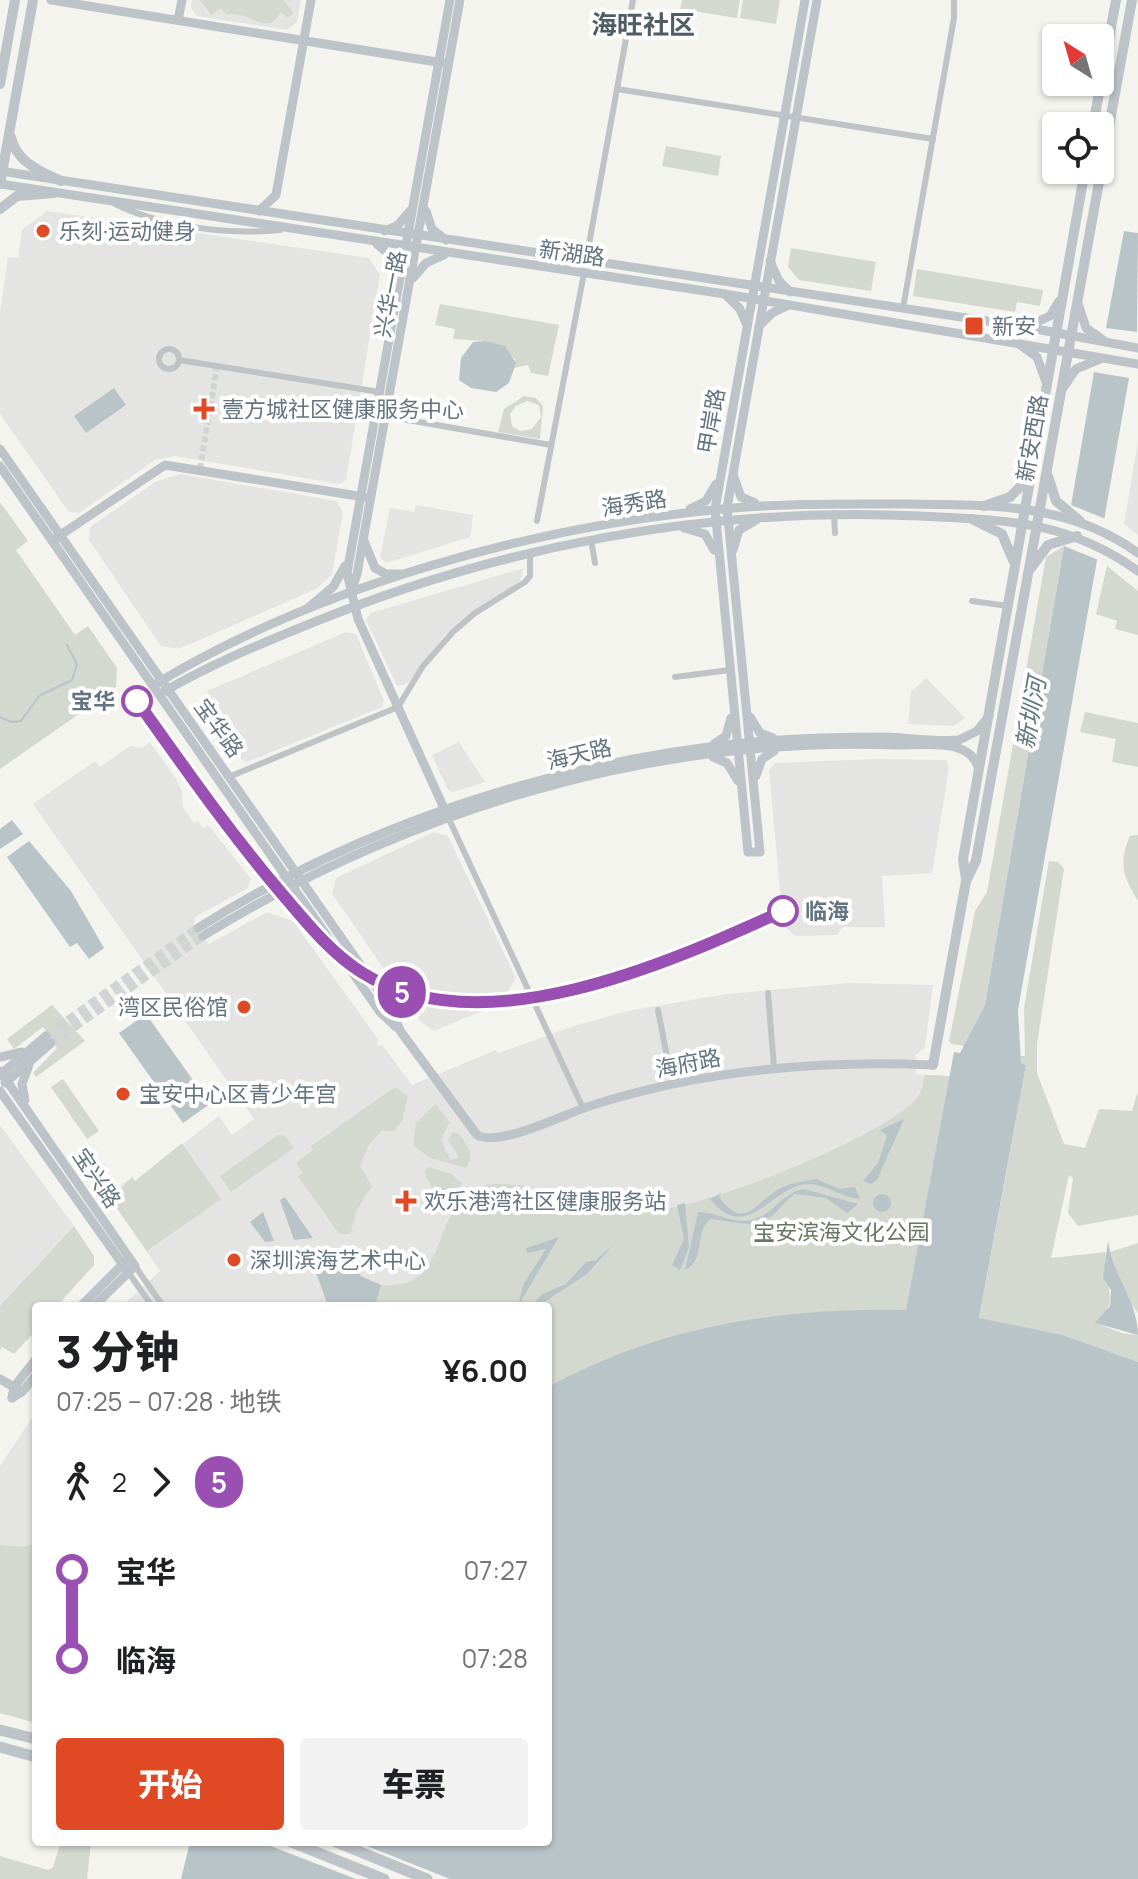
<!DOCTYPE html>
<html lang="zh">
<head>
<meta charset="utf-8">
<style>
  body { margin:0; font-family:Manrope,"Noto Sans SC",sans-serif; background:#f2f2f2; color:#202124; height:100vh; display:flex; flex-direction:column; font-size:30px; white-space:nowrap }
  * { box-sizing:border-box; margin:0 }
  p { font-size:26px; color:#757577 }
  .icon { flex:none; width:44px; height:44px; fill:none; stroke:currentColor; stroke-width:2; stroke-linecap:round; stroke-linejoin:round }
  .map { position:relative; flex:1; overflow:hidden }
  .side { position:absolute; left:32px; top:1302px; width:520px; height:544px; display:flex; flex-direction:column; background:#fff; border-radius:8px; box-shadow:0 2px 6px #0004 }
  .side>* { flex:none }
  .badge { padding:0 16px; border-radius:26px; font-size:28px; line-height:52px }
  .needle { width:52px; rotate:323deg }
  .controls { position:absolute; left:1042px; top:24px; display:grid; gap:16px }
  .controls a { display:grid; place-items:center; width:72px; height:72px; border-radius:8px; background:#fff; box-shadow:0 2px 6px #0004; font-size:40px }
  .map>.badge { position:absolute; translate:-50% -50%; box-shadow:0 0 0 4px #fff }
  .legs { display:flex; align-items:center; gap:12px; height:88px; padding:0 24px; font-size:26px }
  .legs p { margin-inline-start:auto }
  .overview { display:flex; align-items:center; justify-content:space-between; height:136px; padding:0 24px }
  h1 { font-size:44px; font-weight:800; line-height:60px }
  .cta { display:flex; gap:16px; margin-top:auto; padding:16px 24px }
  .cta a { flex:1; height:92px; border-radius:8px; background:#df4924; color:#fff; font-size:32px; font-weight:800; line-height:92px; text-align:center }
  .cta a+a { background:#f2f2f2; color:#202124 }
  ul { padding:0 24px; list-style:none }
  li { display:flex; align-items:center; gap:28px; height:88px; font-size:30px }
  li i { display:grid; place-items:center; width:12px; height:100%; margin:0 10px; background:currentColor }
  li i::after { content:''; width:20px; height:20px; margin:-10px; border:6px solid; border-radius:50%; background:#fff }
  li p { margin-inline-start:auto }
  li:first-child i { background:linear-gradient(#0000 50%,currentColor 0) }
  li:last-child i { background:linear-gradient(currentColor 50%,#0000 0) }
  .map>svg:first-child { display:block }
  .built { fill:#e4e5e3 }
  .green { fill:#d3d9cf; fill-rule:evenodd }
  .water { fill:#b9c4c9 }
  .pier { fill:#f4f4ef }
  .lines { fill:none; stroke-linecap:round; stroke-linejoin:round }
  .stream { stroke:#b9c4c9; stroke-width:2 }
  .street-tunnel { stroke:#d0d4d3; stroke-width:6; stroke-dasharray:6 3; stroke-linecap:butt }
  .secondary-tunnel { stroke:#d0d4d3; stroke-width:9; stroke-dasharray:9 4.5; stroke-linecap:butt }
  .street { stroke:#bfc3c6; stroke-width:6 }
  .secondary { stroke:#bdc4c9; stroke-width:9 }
  .primary { stroke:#bdc4c9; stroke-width:10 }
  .highway { stroke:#bdc4c9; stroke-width:11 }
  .line-1-casing { stroke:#fff; stroke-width:18 }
  .line-1 { stroke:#9950b2; stroke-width:12 }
  .poi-dot { fill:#df4924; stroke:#fff; stroke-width:3 }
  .stop-1-dot { fill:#fff; stroke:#9950b2; stroke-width:4 }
  .labels { text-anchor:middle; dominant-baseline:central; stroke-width:8; stroke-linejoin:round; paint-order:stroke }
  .poi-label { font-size:22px; fill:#637480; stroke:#fff; text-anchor:start }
  .street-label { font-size:22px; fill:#637480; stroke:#fff }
  .stop-label { font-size:22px; font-weight:bold; fill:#637480; stroke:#fff; text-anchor:end }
  .park-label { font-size:22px; fill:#677762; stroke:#fff }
  .water-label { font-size:24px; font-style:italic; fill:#5f777e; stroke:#fff }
  .quarter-label { font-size:26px; font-weight:bold; fill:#515d65; stroke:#fff }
</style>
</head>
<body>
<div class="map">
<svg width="1138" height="1879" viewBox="0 0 1138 1879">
  <rect width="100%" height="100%" fill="#f4f4ef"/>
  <!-- built -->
  <g class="built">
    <polygon points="192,0 301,0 297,22 287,30 197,16 191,8"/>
    <polygon points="47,211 369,258 380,275 346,480 339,484 175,456 155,460 79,513 69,512 0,414 0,312 8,257 18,258 22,230"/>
    <polygon points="1138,441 1138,535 1124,524"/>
    <polygon points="180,474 337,501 343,512 332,575 316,589 179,649 161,646 89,540 90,527 155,482"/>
    <polygon points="416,505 473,515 470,537 386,563 380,557 390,508 414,512"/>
    <polygon points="524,568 520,581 445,635 407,684 397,686 366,620 371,613"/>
    <polygon points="346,632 356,634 384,701 382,707 247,762 242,760 206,708 207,691"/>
    <polygon points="926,678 936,688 965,718 954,726 908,724 911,692"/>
    <polygon points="150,742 176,779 182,791 183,807 194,823 198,821 204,829 208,825 251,879 248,888 195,917 194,925 209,944 267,912 293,921 378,1039 377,1046 382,1045 412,1085 496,1050 498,1053 577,1025 632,1010 727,994 849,983 933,985 925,1047 916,1055 916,1074 950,1076 566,1377 548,1387 548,1306 122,1306 160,1271 111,1200 123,1191 120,1186 132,1177 135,1181 219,1116 232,1135 254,1119 33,804 95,761 100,767 130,746 142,748"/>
    <polygon points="459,742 485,782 453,792 448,790 432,755"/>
    <polygon points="875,759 946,760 949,768 932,873 882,876 885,927 843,927 837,935 795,936 783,924 769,770 775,763"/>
    <polygon points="434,832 448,836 516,978 501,1003 434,1031 421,1022 332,894 336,878"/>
    <polygon points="0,1125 74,1226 0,1306"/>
    <polygon points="36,1412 36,1723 0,1713 0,1466"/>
  </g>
  <!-- green -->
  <g class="green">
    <path d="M200,0H283L294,13L287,18L281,12C270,30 261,23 247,17C242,14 232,15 226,14L221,8L211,15Z"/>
    <polygon points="682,0 740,0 737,18 680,9"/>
    <polygon points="743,0 780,0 776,24 740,18"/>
    <polygon points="666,146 721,156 718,176 662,166"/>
    <polygon points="791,248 876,262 871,291 799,280 788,267"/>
    <polygon points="917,269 1043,290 1040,306 1017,302 1015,312 913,296"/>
    <polygon points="440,304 559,325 548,376 531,373 528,365 514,368 515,359 485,341 453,339 455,329 435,325"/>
    <path d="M524,396L536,398L543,406L540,439L498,432L504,409ZM527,401L539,405L541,417L532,429L520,431L512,426L510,414L516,406Z"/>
    <polygon points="0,502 28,541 16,550 75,635 88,626 117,668 116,687 101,698 96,691 74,706 79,714 0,769"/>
    <polygon points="1064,546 985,1005 964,1046 952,1044 949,1041 975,911 987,892 1046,557"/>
    <polygon points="1107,566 1138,591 1138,635 1115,629 1117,621 1096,614"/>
    <polygon points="1085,712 1138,723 1138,767 1112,762 1116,739 1080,732"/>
    <path d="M1138,835V901C1123,877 1118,862 1130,836Z"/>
    <path d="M1049,861L1058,862L1064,869L1037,1044V1073L1064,1144L1085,1148L1099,1109L1132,1111L1138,1091V1215L1078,1226L1068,1213L1073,1178L1069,1175L1051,1258L1106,1252C1103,1269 1114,1296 1108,1308C1106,1314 1099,1317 1096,1323L1122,1333L1138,1335V1362L1063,1335L979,1319L1026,1065L1021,1064L1020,1056H1025L1024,1008Z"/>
    <polygon points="52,1005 85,1041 36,1077 33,1073 57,1048 43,1027 14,1049 7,1039"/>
    <path d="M925,1075L950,1076L906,1311C780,1308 660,1325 548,1387V1306H375L381,1285C455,1293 428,1197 486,1185C526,1178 597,1207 640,1211C689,1216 886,1136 917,1098C922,1091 923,1082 925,1075Z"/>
    <polygon points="63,1079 99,1131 87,1139 51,1087"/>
    <polygon points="395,1087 408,1096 402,1121 394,1131 381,1131 369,1145 360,1167 372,1186 357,1210 350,1234 339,1234 298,1176 303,1173 296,1163 313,1150 311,1146"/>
    <path d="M435,1104L450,1122L441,1139L450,1160L459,1158L448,1139L453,1132L459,1134C468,1146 475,1154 466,1168L430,1158L413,1145L416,1123Z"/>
    <polygon points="278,1135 285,1136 294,1148 231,1192 220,1176"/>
    <polygon points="182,1143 221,1199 147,1251 111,1200 132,1177 135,1181"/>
    <polygon points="429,1167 452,1174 462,1184 444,1204 437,1199 424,1172"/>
    <polygon points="74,1226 94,1256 94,1265 57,1306 36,1306 36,1330 14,1354 2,1347 0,1350 0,1306"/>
    <polygon points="1138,1243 1138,1313 1127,1299 1110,1252"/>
    <polygon points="36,1543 36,1723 0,1713 0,1545 23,1547"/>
    <polygon points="61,1842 91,1842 87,1879 0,1879 0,1856 48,1870 53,1867"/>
  </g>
  <!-- water -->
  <g class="water">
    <polygon points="1124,231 1138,233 1137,332 1106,328"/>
    <polygon points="485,341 505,346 516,363 509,383 496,392 471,388 459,380 461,358 473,342"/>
    <path d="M1094,372L1129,378L1018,1010L1021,1063L1026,1065L979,1318L1063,1335L1138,1362V1879H181L190,1842H548V1387C660,1325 780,1308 906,1310L954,1052L960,1053L985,1005Z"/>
    <polygon points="114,388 126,405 86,433 74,416"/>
    <polygon points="12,820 23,834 0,849 0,829"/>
    <polygon points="29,841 71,891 104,948 89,959 77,943 70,947 7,857"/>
    <polygon points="146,1014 210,1104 183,1123 119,1033"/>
    <polygon points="904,1119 877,1180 871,1184 863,1181 878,1163 887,1136 880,1130"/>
    <path d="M816,1179L840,1189L855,1187L860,1199C843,1198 828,1186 811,1184C773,1182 748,1247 710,1199L721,1193L719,1197C745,1233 756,1201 779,1189C792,1182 802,1182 816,1179Z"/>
    <path d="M804,1189L858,1204L847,1213L826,1198L795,1194C784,1201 778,1211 772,1216C750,1230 736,1221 711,1219C693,1232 707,1259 685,1270L698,1212C718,1212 735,1226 755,1219C774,1213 782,1193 804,1189Z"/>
    <circle cx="882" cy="1203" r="9"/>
    <polygon points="285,1197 313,1238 294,1240 280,1200"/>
    <polygon points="685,1203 689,1247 680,1270 672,1265 684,1239 677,1205"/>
    <polygon points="263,1212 274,1241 265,1242 250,1222"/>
    <polygon points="559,1237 518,1306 524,1283 546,1249 527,1253 526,1248"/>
    <path d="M1108,1241C1113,1276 1138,1302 1138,1335L1095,1323L1110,1306L1111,1290L1103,1278Z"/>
    <polygon points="613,1245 587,1274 538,1306 532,1306 542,1294 566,1284 586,1262 596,1260"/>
    <polygon points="322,1249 336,1270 348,1262 361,1276 381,1285 375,1306 328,1306 309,1253"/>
  </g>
  <!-- pier -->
  <g class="pier">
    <polygon points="1071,505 1108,520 1101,561 1064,546"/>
    <polygon points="260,1842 357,1842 450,1879 356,1879"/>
  </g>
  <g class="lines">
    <!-- stream -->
    <polyline class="stream" points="0,717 11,722 21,721 39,696 72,680 77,664 67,645"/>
    <!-- street-tunnel -->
    <polyline class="street-tunnel" points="200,469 217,366"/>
    <!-- secondary-tunnel -->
    <g class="secondary-tunnel">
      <polyline points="46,1036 198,928"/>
      <polyline points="51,1043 203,936"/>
    </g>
    <!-- street -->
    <g class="street">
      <polyline points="617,89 933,139"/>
      <path d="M115,204C163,227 227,235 280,230"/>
      <polyline points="586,261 633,0"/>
      <polyline points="903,308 954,18 954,0"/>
      <circle cx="169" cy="359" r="10"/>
      <polyline points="179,360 380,392"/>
      <polyline points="385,416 551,445"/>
      <polyline points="834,513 835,533"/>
      <polyline points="537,521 584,273"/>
      <polyline points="591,540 595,563"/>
      <polyline points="972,601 1008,606"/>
      <polyline points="675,677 730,670"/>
      <polyline points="231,776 398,707 423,666 453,632 475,613 525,582 530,576 530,553"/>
      <polyline points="448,817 583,1108"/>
      <polyline points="768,993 774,1067"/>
      <polyline points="658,1010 672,1083"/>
      <polyline points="135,1266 163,1306"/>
      <polyline points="128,1272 152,1306"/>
    </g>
    <!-- secondary -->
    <g class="secondary">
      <polyline points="51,0 443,63"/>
      <polyline points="805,0 715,509 748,852 760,852 727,508 817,0"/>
      <polyline points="178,20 182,0"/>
      <polyline points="0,171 1020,326 1138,348"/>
      <polyline points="0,184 725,294 1138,364"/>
      <polyline points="259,211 276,195 311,0"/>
      <polyline points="426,211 432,229 446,240"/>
      <polyline points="385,231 398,225 410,211"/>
      <polyline points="377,244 392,257 399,276"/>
      <polyline points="770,261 779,281 790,292"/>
      <polyline points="413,278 426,263 444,255"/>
      <polyline points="725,294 740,309 746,323"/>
      <polyline points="1079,306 1086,328 1103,340"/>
      <polyline points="1030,325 1050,316 1059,301"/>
      <polyline points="759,326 772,313 789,305"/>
      <polyline points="1019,344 1037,357 1046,382"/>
      <polyline points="1063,388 1076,369 1100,359"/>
      <path d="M0,449L389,1006L401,1032L477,1135C499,1148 566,1113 593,1105C703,1070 817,1060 933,1065"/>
      <polyline points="0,466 380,1012 396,1027"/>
      <polyline points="734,477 741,497 755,503"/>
      <polyline points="690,509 706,501 716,484"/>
      <polyline points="684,528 705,534 714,550"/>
      <polyline points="56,538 165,465 364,497"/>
      <polyline points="364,541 375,568 386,574 401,574"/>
      <polyline points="733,550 739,530 756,520"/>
      <polyline points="350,594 357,574 460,0"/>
      <polyline points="308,608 333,587 345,566"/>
      <path d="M154,685C317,586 534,526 723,509C784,503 845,504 905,504C988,505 1068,502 1138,553"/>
      <path d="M160,694C205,667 253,647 302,627C498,546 708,506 920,516C1004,520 1067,520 1138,571"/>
      <polyline points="750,717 760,733 773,738"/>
      <polyline points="714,744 726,736 731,718"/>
      <polyline points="713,757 727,763 738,781"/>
      <polyline points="756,776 762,759 774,751"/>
      <polyline points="448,817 358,619 347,573 450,0"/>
      <path d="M198,928C366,822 566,758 764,741C805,738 846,737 886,737C910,738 935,742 959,740L977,731L989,716"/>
      <path d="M203,936C407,810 654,736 895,745C922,746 971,736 979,770"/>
      <polyline points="0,1057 22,1052"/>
      <polyline points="0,1071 135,1266 94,1306"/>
      <polyline points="0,1075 46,1036"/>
      <polyline points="5,1083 51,1043"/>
      <polyline points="0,1091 128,1272"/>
      <polyline points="25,1100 22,1084 29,1065"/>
      <polyline points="81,1306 127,1260"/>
      <polyline points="0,1379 19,1390"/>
      <polyline points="12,1398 14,1387 36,1359"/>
      <polyline points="12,1398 22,1392 36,1375"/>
    </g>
    <!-- primary -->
    <g class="primary">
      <polyline points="0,84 15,0"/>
      <polyline points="1093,126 1116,0"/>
      <path d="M11,137C16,162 40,171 61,181"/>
      <polyline points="0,184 33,0"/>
      <polyline points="0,209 17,196 54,193"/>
      <polyline points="1048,476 1056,501 1080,521"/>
      <polyline points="984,506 1010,497 1030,477"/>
      <polyline points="972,519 1002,534 1013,560"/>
      <polyline points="1031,568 1048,545 1077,536"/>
      <polyline points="966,879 963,859 1085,170"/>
      <polyline points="933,1065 966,881 976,861 1132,0"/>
    </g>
    <!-- highway -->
    <g class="highway">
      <polyline points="0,1730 36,1739"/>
      <polyline points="0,1747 36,1757"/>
      <polyline points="291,1842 384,1879"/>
      <polyline points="336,1842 427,1879"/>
    </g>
  </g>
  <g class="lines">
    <!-- line-1 casing -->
    <g class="line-1-casing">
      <path id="line-1" d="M137,701C184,767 230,833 283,895C306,922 330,952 361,972C480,1048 669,963 783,911"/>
    </g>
    <!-- line-1 -->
    <use href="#line-1" class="line-1"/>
  </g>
  <!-- markers -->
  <g class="poi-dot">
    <circle cx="43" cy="231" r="8"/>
    <rect x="964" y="316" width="20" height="20" rx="4"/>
    <path d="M200 397h8v8h8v8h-8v8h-8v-8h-8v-8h8z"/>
    <circle cx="244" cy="1007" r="8"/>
    <circle cx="123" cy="1094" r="8"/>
    <path d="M402 1189h8v8h8v8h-8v8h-8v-8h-8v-8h8z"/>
    <circle cx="234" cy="1260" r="8"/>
  </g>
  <g class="stop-1-dot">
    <circle cx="137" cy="701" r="14"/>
    <circle cx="783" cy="911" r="14"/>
  </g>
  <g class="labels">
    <!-- poi labels -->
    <g class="poi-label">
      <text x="59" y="231">乐刻·运动健身</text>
      <text x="992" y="326">新安</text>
      <text x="222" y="409">壹方城社区健康服务中心</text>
      <text x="228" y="1007" text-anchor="end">湾区民俗馆</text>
      <text x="139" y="1094">宝安中心区青少年宫</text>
      <text x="424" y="1201">欢乐港湾社区健康服务站</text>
      <text x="250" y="1260">深圳滨海艺术中心</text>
    </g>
    <!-- street labels -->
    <g class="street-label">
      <text transform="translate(572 253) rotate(8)">新湖路</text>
      <text transform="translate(390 294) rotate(-79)">兴华一路</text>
      <text transform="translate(711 421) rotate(-80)">甲岸路</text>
      <text transform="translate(1032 438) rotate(-80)">新安西路</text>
      <text transform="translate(634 503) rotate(-9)">海秀路</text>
      <text transform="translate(219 728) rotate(54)">宝华路</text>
      <text transform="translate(579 754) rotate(-13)">海天路</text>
      <text transform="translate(688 1063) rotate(-11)">海府路</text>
      <text transform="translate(97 1178) rotate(56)">宝兴路</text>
    </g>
    <!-- stop labels -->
    <g class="stop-label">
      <text x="115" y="701">宝华</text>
      <text x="805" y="911" text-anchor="start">临海</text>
    </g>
    <!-- park labels -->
    <g class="park-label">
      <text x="841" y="1232">宝安滨海文化公园</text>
    </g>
    <!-- water labels -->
    <g class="water-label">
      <text transform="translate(1030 713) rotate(-80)">新圳河</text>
    </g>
    <!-- quarter labels -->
    <g class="quarter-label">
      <text x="643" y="24">海旺社区</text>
    </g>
  </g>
</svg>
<div class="controls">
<a><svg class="needle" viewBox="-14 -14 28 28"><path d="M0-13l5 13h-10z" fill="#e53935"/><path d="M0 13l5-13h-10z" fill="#757577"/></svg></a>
<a><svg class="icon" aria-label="locate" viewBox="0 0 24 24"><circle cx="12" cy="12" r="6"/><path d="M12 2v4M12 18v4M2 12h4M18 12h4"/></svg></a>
</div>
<b class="badge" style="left:402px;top:992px;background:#9950b2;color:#fff">5</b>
<section class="side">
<div class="overview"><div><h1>3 分钟</h1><p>07:25 – 07:28 · 地铁</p></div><b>¥6.00</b></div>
<div class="legs"><svg class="icon" aria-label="walk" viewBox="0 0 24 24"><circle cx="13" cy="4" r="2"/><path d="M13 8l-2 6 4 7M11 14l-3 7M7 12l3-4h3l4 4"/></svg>2<svg class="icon" aria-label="forward" viewBox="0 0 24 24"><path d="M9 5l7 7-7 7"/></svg><b class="badge" style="background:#9950b2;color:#fff">5</b></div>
<ul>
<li><i style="color:#9950b2"></i><b>宝华</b><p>07:27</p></li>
<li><i style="color:#9950b2"></i><b>临海</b><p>07:28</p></li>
</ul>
<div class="cta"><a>开始</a><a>车票</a></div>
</section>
</div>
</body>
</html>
